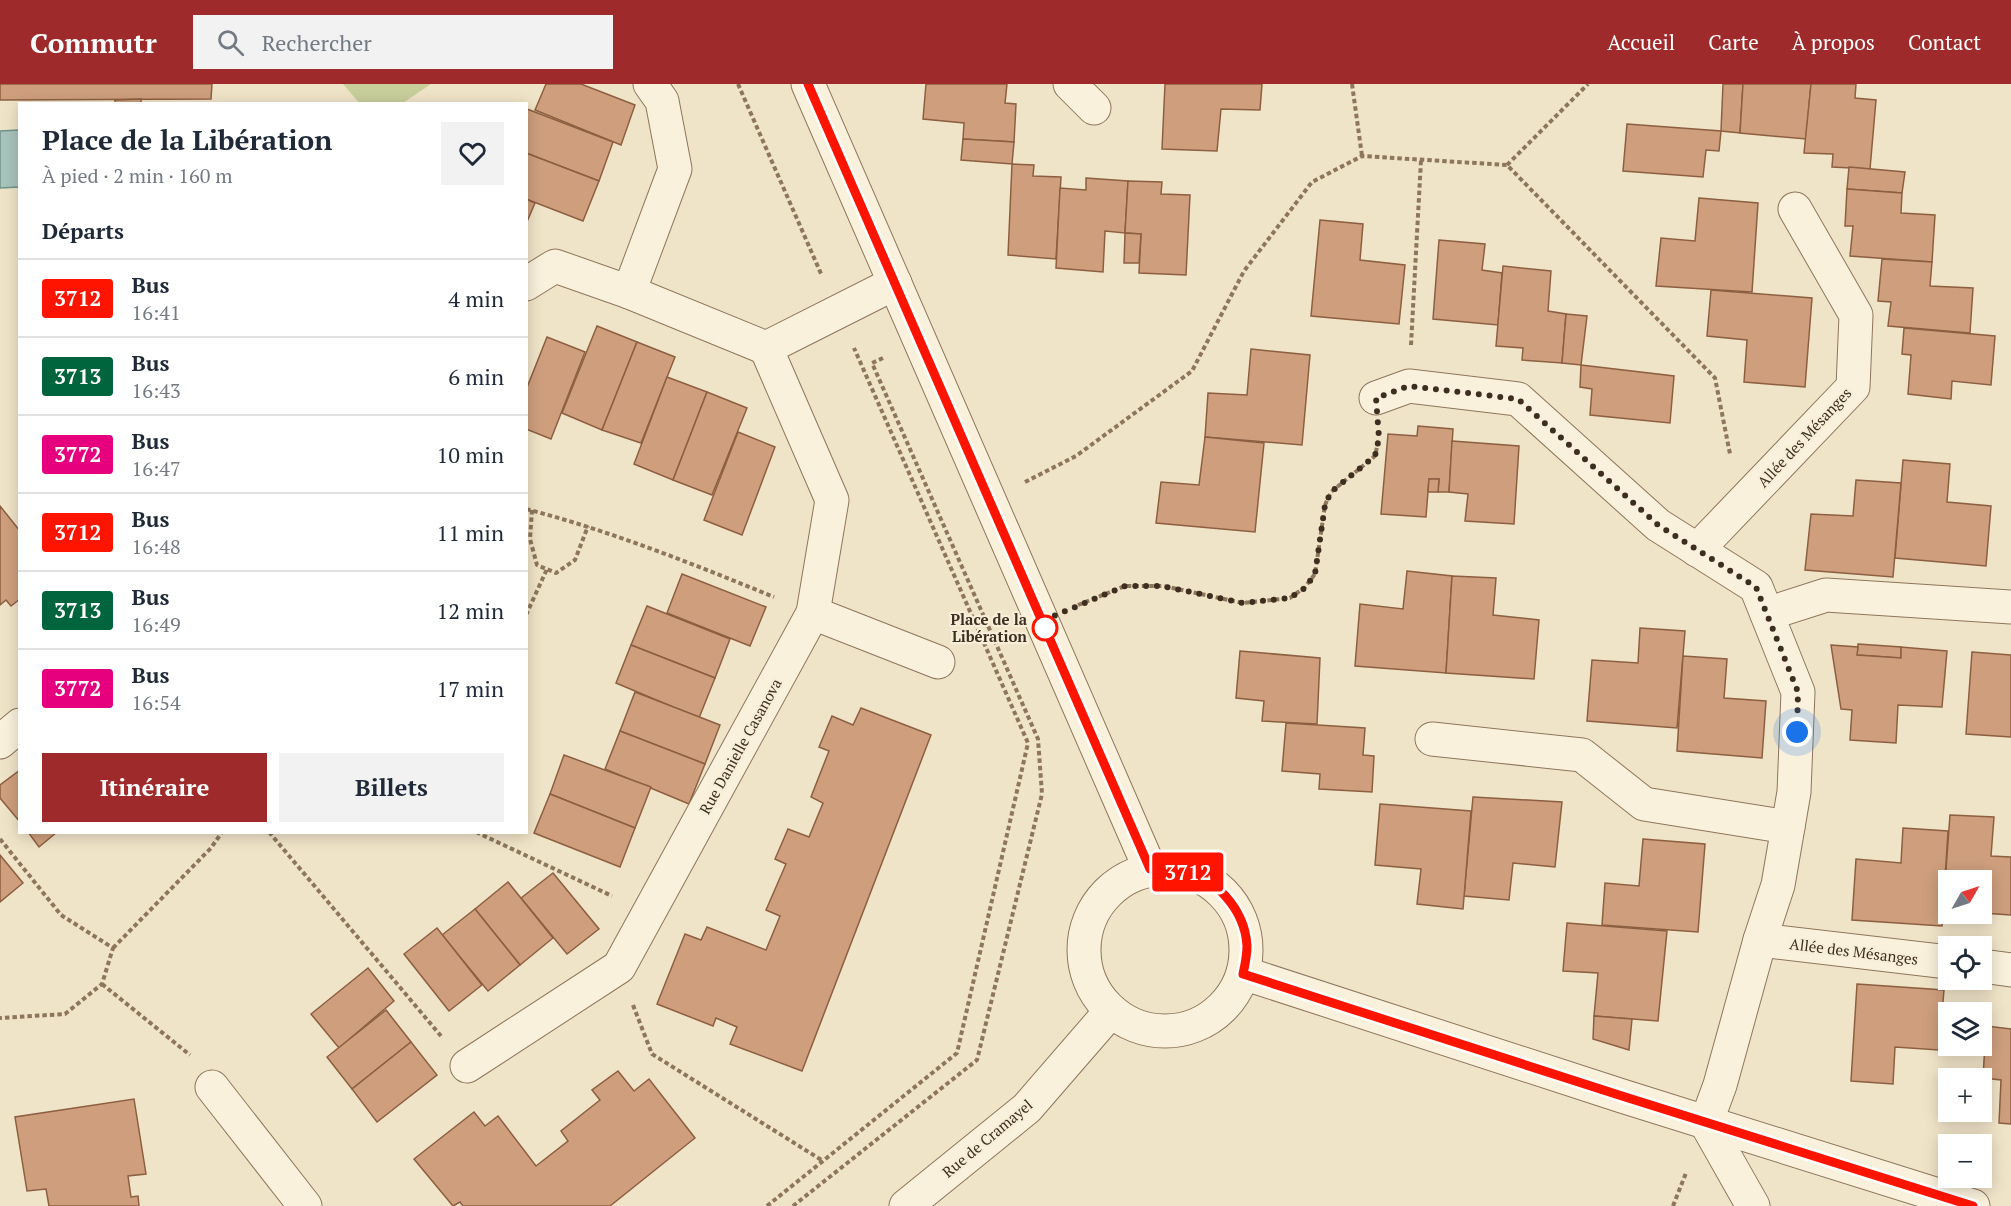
<!DOCTYPE html>
<html lang="fr">
<head>
<meta charset="utf-8">
<style>
  body { margin:0; font-family:"PT Serif",serif; background:#f2f2f3; color:#1f2937; height:100vh; display:flex; flex-direction:column; font-size:22px; white-space:nowrap }
  * { box-sizing:border-box; margin:0 }
  p { font-size:20px; color:#747a83 }
  .icon { flex:none; width:33px; height:33px; fill:none; stroke:currentColor; stroke-width:2; stroke-linecap:round; stroke-linejoin:round }
  .map { position:relative; flex:1; overflow:hidden }
  .panel { position:absolute; left:18px; top:18px; width:510px; height:732px; display:flex; flex-direction:column; background:#fff; border-radius:0px; box-shadow:0 3px 15px #0003 }
  .panel>* { flex:none }
  .badge { padding:0 12px; border-radius:4px; font-size:21px; line-height:39px }
  .needle { width:39px; rotate:51deg }
  .fabs { position:absolute; left:1938px; top:786px; display:grid; gap:12px }
  .fabs a { display:grid; place-items:center; width:54px; height:54px; border-radius:0px; background:#fff; box-shadow:0 3px 15px #0003; font-size:30px }
  .you { position:absolute; width:30px; height:30px; margin:-15px; border:4px solid #fff; border-radius:50%; background:#1a73e8; box-shadow:0 0 0 9px #1a73e833 }
  .map>.badge { position:absolute; translate:-50% -50%; box-shadow:0 0 0 3px #fff }
  h2 { padding:0 24px; font-size:22px; line-height:54px }
  .round { display:grid; place-items:center; flex:none; width:63px; height:63px; border-radius:0px; background:#f2f2f3 }
  .summary { display:flex; align-items:center; justify-content:space-between; height:102px; padding:0 24px }
  h1 { font-size:28px; font-weight:800; line-height:45px }
  .button { display:flex; gap:12px; margin-top:auto; padding:12px 24px }
  .button a { flex:1; height:69px; border-radius:0px; background:#9e2a2b; color:#fff; font-size:24px; font-weight:800; line-height:69px; text-align:center }
  .button a+a { background:#f2f2f3; color:#1f2937 }
  ul { padding:0; list-style:none }
  li { display:flex; align-items:center; gap:18px; height:78px; padding:0 24px; border-top:2px solid #e0e1e3 }
  li div { flex:1 }
  li b { display:block; font-size:22px }
  li em { font-style:normal }
  li .badge { min-width:66px; font-weight:700; text-align:center }
  header { display:flex; align-items:center; gap:36px; box-sizing:border-box; height:84px; padding:0 30px; background:#9e2a2b; color:#fff }
  header strong { font-size:28px }
  nav { display:flex; gap:33px; margin-inline-start:auto; font-size:21px }
  .search { width:420px; height:54px; background:#f2f2f3; display:flex; align-items:center; gap:15px; box-sizing:border-box; padding:0 21px; border-radius:0px; color:#747a83; font-size:22px }
  .map>svg:first-child { display:block }
  .green { fill:#c9cf9b }
  .water { fill:#a9c4bc; stroke:#6f938a; stroke-width:1.5 }
  .building { fill:#cf9f7d; stroke:#8d5f41; stroke-width:1.5 }
  .lines { fill:none; stroke-linecap:round; stroke-linejoin:round }
  .minor-casing { stroke:#8d765c; stroke-width:35 }
  .path { stroke:#8d765c; stroke-width:4; stroke-dasharray:4.5 3; stroke-linecap:butt }
  .minor { stroke:#faf1dc; stroke-width:33 }
  .line-casing { stroke:#fff; stroke-width:14 }
  .line { stroke:#ff1400; stroke-width:9 }
  .walk { stroke:#3d2e20; stroke-width:6; stroke-dasharray:0 10.8 }
  .stop-dot { fill:#fff; stroke:#ff1400; stroke-width:3 }
  .labels { text-anchor:middle; dominant-baseline:central; stroke-width:4.5; stroke-linejoin:round; paint-order:stroke }
  .street-label { font-size:15px; fill:#3d2e20; stroke:#f7eed8 }
  .stop-label { font-size:15px; font-weight:bold; fill:#3d2e20; stroke:#f7eed8; text-anchor:end }
</style>
</head>
<body>
<header>
<strong>Commutr</strong>
<div class="search"><svg class="icon" aria-label="search" viewBox="0 0 24 24"><circle cx="10" cy="10" r="6"/><path d="M15 15l6 6"/></svg>Rechercher</div>
<nav><a>Accueil</a><a>Carte</a><a>À propos</a><a>Contact</a></nav>
</header>
<div class="map">
<svg width="2011" height="1122" viewBox="0 0 2011 1122">
  <rect width="100%" height="100%" fill="#f0e4c8"/>
  <!-- green -->
  <polygon class="green" points="343,0 431,0 403,19 360,20"/>
  <!-- water -->
  <polygon class="water" points="19,46 19,103 0,104 0,47"/>
  <!-- building -->
  <g class="building">
    <polygon points="0,0 212,0 211,15 0,16"/>
    <polygon points="546,0 581,0 635,21 621,61 535,26"/>
    <polygon points="926,0 1007,0 1005,19 1016,20 1014,58 963,55 964,39 923,35"/>
    <polygon points="1165,0 1262,0 1260,26 1221,25 1217,67 1162,65"/>
    <polygon points="1723,0 1743,0 1740,49 1721,47"/>
    <polygon points="1743,0 1811,0 1806,55 1740,49"/>
    <polygon points="1811,0 1856,0 1855,14 1876,16 1870,85 1832,83 1833,70 1804,69"/>
    <polygon points="141,15 141,20 115,20 115,16"/>
    <polygon points="527,25 613,58 599,97 526,69"/>
    <polygon points="1627,40 1721,47 1719,67 1706,66 1703,93 1623,87"/>
    <polygon points="963,55 1014,58 1012,80 961,76"/>
    <polygon points="526,69 599,97 583,137 526,115"/>
    <polygon points="1012,80 1034,81 1033,92 1061,93 1056,175 1008,171"/>
    <polygon points="1849,83 1905,88 1902,109 1847,105"/>
    <polygon points="1086,94 1128,97 1125,149 1105,147 1103,188 1056,184 1060,104 1086,106"/>
    <polygon points="1128,97 1162,98 1161,110 1190,111 1186,191 1139,189 1141,150 1125,149"/>
    <polygon points="1847,105 1902,109 1901,129 1935,131 1932,178 1850,172 1853,142 1845,142"/>
    <polygon points="1699,114 1758,119 1752,208 1656,202 1661,154 1695,157"/>
    <polygon points="526,115 535,119 526,140"/>
    <polygon points="1320,136 1363,140 1360,176 1405,181 1399,240 1311,232"/>
    <polygon points="1125,149 1141,150 1139,179 1124,179"/>
    <polygon points="1439,156 1485,160 1482,186 1502,189 1498,241 1433,235"/>
    <polygon points="1882,175 1932,178 1930,202 1973,204 1970,249 1888,242 1891,218 1878,217"/>
    <polygon points="1503,182 1551,187 1548,227 1566,230 1562,279 1522,276 1523,264 1496,262"/>
    <polygon points="1711,206 1812,214 1805,303 1744,298 1747,256 1707,252"/>
    <polygon points="1566,230 1587,232 1581,281 1562,279"/>
    <polygon points="597,242 637,258 602,346 562,329"/>
    <polygon points="1904,244 1995,252 1991,301 1952,297 1951,315 1908,310 1911,271 1902,270"/>
    <polygon points="547,253 585,268 551,355 526,345 526,306"/>
    <polygon points="637,258 675,273 641,359 602,346"/>
    <polygon points="1251,265 1310,271 1302,361 1205,353 1208,309 1247,311"/>
    <polygon points="1581,281 1674,292 1670,339 1590,331 1592,305 1580,303"/>
    <polygon points="667,293 707,308 673,396 634,380"/>
    <polygon points="707,308 747,324 712,411 673,396"/>
    <polygon points="1418,342 1453,345 1449,408 1438,408 1439,395 1429,395 1426,433 1381,430 1388,350 1417,352"/>
    <polygon points="738,348 775,363 742,451 704,436"/>
    <polygon points="1205,353 1264,359 1255,448 1156,439 1161,398 1199,401"/>
    <polygon points="1452,357 1519,362 1514,440 1465,437 1468,410 1449,408"/>
    <polygon points="1903,376 1950,380 1947,418 1991,422 1986,482 1895,474"/>
    <polygon points="1429,395 1439,395 1438,408 1428,408"/>
    <polygon points="1856,396 1901,399 1893,493 1805,486 1811,430 1853,432"/>
    <polygon points="0,422 20,447 20,515 11,522 6,516 0,521"/>
    <polygon points="1407,487 1452,492 1446,589 1355,582 1360,520 1403,525"/>
    <polygon points="682,490 766,523 750,562 667,529"/>
    <polygon points="1452,492 1496,494 1493,531 1539,536 1534,595 1446,589"/>
    <polygon points="647,522 730,555 715,594 631,561"/>
    <polygon points="1640,544 1685,547 1677,644 1587,637 1592,576 1638,579"/>
    <polygon points="1858,560 1901,563 1901,574 1857,571"/>
    <polygon points="631,561 715,594 699,634 616,599"/>
    <polygon points="1831,561 1858,563 1857,571 1901,574 1901,563 1947,567 1942,623 1898,621 1896,659 1850,656 1852,626 1841,625"/>
    <polygon points="1240,567 1320,574 1317,640 1262,637 1264,617 1236,614"/>
    <polygon points="1972,568 2011,571 2011,653 1966,650"/>
    <polygon points="1683,572 1727,575 1724,614 1766,617 1762,674 1677,667"/>
    <polygon points="635,608 720,641 705,680 620,647"/>
    <polygon points="861,624 931,651 802,987 730,960 737,943 716,934 713,942 657,920 685,850 701,856 707,843 766,866 780,832 766,826 786,780 775,775 788,745 809,753 823,719 811,713 829,667 819,663 832,632 853,641"/>
    <polygon points="1286,639 1365,644 1363,671 1374,672 1372,708 1319,705 1320,690 1282,687"/>
    <polygon points="620,647 705,680 689,720 605,685"/>
    <polygon points="564,671 651,703 635,744 550,710"/>
    <polygon points="20,686 20,738 0,714 0,701"/>
    <polygon points="550,710 635,744 620,783 534,749"/>
    <polygon points="1473,713 1562,718 1555,783 1513,779 1509,816 1464,812"/>
    <polygon points="1380,720 1471,727 1463,825 1417,820 1421,785 1375,781"/>
    <polygon points="1950,731 1994,733 1991,772 2011,773 2011,831 1982,829 1982,796 1948,796 1948,826 1943,826"/>
    <polygon points="1903,744 1948,747 1942,842 1852,836 1856,775 1901,779"/>
    <polygon points="28,748 57,748 39,763"/>
    <polygon points="1643,755 1705,760 1698,848 1602,841 1605,799 1639,802"/>
    <polygon points="0,771 23,799 0,818"/>
    <polygon points="553,789 599,845 567,870 521,814"/>
    <polygon points="508,798 553,854 520,881 475,825"/>
    <polygon points="475,825 520,881 488,907 442,851"/>
    <polygon points="1567,839 1667,847 1658,937 1594,932 1598,889 1563,887"/>
    <polygon points="437,844 482,901 449,927 404,870"/>
    <polygon points="368,884 394,917 339,964 311,930"/>
    <polygon points="1857,900 1944,906 1939,966 1895,963 1893,1000 1851,997"/>
    <polygon points="386,926 411,958 352,1005 327,973"/>
    <polygon points="1594,932 1632,935 1629,966 1593,955"/>
    <polygon points="1986,942 2011,945 2011,1040 1999,1039 2001,996 1983,994"/>
    <polygon points="411,958 437,991 377,1038 352,1005"/>
    <polygon points="618,987 634,1007 649,995 695,1054 610,1122 463,1122 460,1118 453,1122 414,1075 474,1028 485,1042 498,1032 536,1082 568,1057 561,1047 600,1016 592,1006"/>
    <polygon points="134,1015 146,1090 128,1092 131,1113 138,1112 139,1122 49,1122 46,1105 27,1107 15,1033"/>
  </g>
  <g class="lines">
    <!-- minor casing -->
    <g class="minor-casing">
      <g id="minor">
        <polyline points="808,0 1150,785"/>
        <polyline points="1070,0 1094,24"/>
        <polyline points="526,200 555,182 629,208 766,264 895,199"/>
        <polyline points="629,208 675,85 662,17 650,0"/>
        <polyline points="1376,314 1409,302 1518,315 1658,441 1756,503 1798,608 1794,708 1778,801 1760,856 1720,1001 1706,1039 1753,1122"/>
        <polyline points="1697,466 1853,303 1856,231 1795,125"/>
        <polyline points="813,529 938,578"/>
        <polyline points="1767,530 1826,511 2011,523"/>
        <polyline points="1432,655 1582,671 1644,720 1788,743"/>
        <polyline points="0,658 20,641"/>
        <circle cx="1165" cy="866" r="81"/>
        <polyline points="1760,856 1948,878"/>
        <polyline points="1982,882 2011,886"/>
        <polyline points="1243,889 1622,1012 1973,1122"/>
        <polyline points="467,982 619,883 813,529 832,416 766,264"/>
        <polyline points="212,1003 305,1122"/>
        <polyline points="906,1122 1027,1024 1111,927"/>
      </g>
    </g>
    <!-- path -->
    <g class="path">
      <polyline points="738,0 822,192"/>
      <polyline points="1352,0 1362,72"/>
      <polyline points="1507,81 1588,0"/>
      <polyline points="1411,261 1421,76"/>
      <polyline points="1025,398 1076,372 1192,287 1244,187 1312,98 1362,72 1507,81 1715,294 1730,370"/>
      <path d="M526,425C611,447 693,480 774,513"/>
      <polyline points="532,426 530,455 537,481 556,489 575,476 588,442"/>
      <polyline points="1078,521 1125,502 1163,502 1243,519 1290,514 1305,503 1315,490 1325,421 1331,408 1375,372 1379,354"/>
      <polyline points="526,531 547,485"/>
      <polyline points="269,748 441,952"/>
      <polyline points="476,748 612,812"/>
      <polyline points="0,755 61,831 113,864 102,900 65,930 0,934"/>
      <polyline points="113,864 211,764 222,748"/>
      <polyline points="102,900 190,971"/>
      <polyline points="633,921 652,970 823,1077"/>
      <polyline points="767,1122 957,969 1028,659 854,264"/>
      <polyline points="793,1122 977,976 1042,710 1038,655 872,279 883,274"/>
      <polyline points="1673,1122 1686,1089"/>
    </g>
    <!-- minor -->
    <use href="#minor" class="minor"/>
  </g>
  <g class="lines">
    <!-- line casing -->
    <g class="line-casing">
      <path id="line" d="M808,0L1150,785C1159,785 1169,783 1178,785C1214,791 1245,825 1247,862C1247,871 1245,881 1243,890L1622,1012L1973,1122"/>
    </g>
    <!-- line -->
    <use href="#line" class="line"/>
    <!-- walk -->
    <polyline class="walk" points="1045,544 1042,537 1125,502 1162,502 1243,519 1290,514 1305,504 1315,490 1325,421 1331,408 1375,372 1379,354 1376,314 1409,302 1518,315 1658,441 1756,503 1798,608 1797,648"/>
  </g>
  <!-- markers -->
  <circle class="stop-dot" cx="1045" cy="544" r="12"/>
  <g class="labels">
    <!-- street labels -->
    <g class="street-label">
      <text transform="translate(1804 353) rotate(-47)">Allée des Mésanges</text>
      <text transform="translate(740 662) rotate(-61)">Rue Danielle Casanova</text>
      <text transform="translate(1854 867) rotate(7)">Allée des Mésanges</text>
      <text transform="translate(987 1054) rotate(-40)">Rue de Cramayel</text>
    </g>
    <!-- stop labels -->
    <g class="stop-label">
      <text x="1027" y="535">Place de la<tspan x="1027" dy="17">Libération</tspan></text>
    </g>
  </g>
</svg>
<div class="fabs">
<a><svg class="needle" viewBox="-14 -14 28 28"><path d="M0-13l5 13h-10z" fill="#e53935"/><path d="M0 13l5-13h-10z" fill="#747a83"/></svg></a>
<a><svg class="icon" aria-label="locate" viewBox="0 0 24 24"><circle cx="12" cy="12" r="6"/><path d="M12 2v4M12 18v4M2 12h4M18 12h4"/></svg></a>
<a><svg class="icon" aria-label="layers" viewBox="0 0 24 24"><path d="M12 4l9 5-9 5-9-5zM3 14l9 5 9-5"/></svg></a>
<a>+</a>
<a>−</a>
</div>
<div class="you" style="left:1797px;top:648px"></div>
<b class="badge" style="left:1188px;top:788px;background:#ff1400;color:#fff">3712</b>
<section class="panel">
<div class="summary"><div><h1>Place de la Libération</h1><p>À pied · 2 min · 160 m</p></div><a class="round"><svg class="icon" aria-label="heart" viewBox="0 0 24 24"><path d="M12 20l-8-8c-3-5 5-10 8-4 3-6 11-1 8 4z"/></svg></a></div>
<h2>Départs</h2>
<ul>
<li><span class="badge" style="background:#ff1400;color:#fff">3712</span><div><b>Bus</b><p>16:41</p></div><em>4 min</em></li>
<li><span class="badge" style="background:#00643c;color:#fff">3713</span><div><b>Bus</b><p>16:43</p></div><em>6 min</em></li>
<li><span class="badge" style="background:#e6007e;color:#fff">3772</span><div><b>Bus</b><p>16:47</p></div><em>10 min</em></li>
<li><span class="badge" style="background:#ff1400;color:#fff">3712</span><div><b>Bus</b><p>16:48</p></div><em>11 min</em></li>
<li><span class="badge" style="background:#00643c;color:#fff">3713</span><div><b>Bus</b><p>16:49</p></div><em>12 min</em></li>
<li><span class="badge" style="background:#e6007e;color:#fff">3772</span><div><b>Bus</b><p>16:54</p></div><em>17 min</em></li>
</ul>
<div class="button"><a>Itinéraire</a><a>Billets</a></div>
</section>
</div>
</body>
</html>
